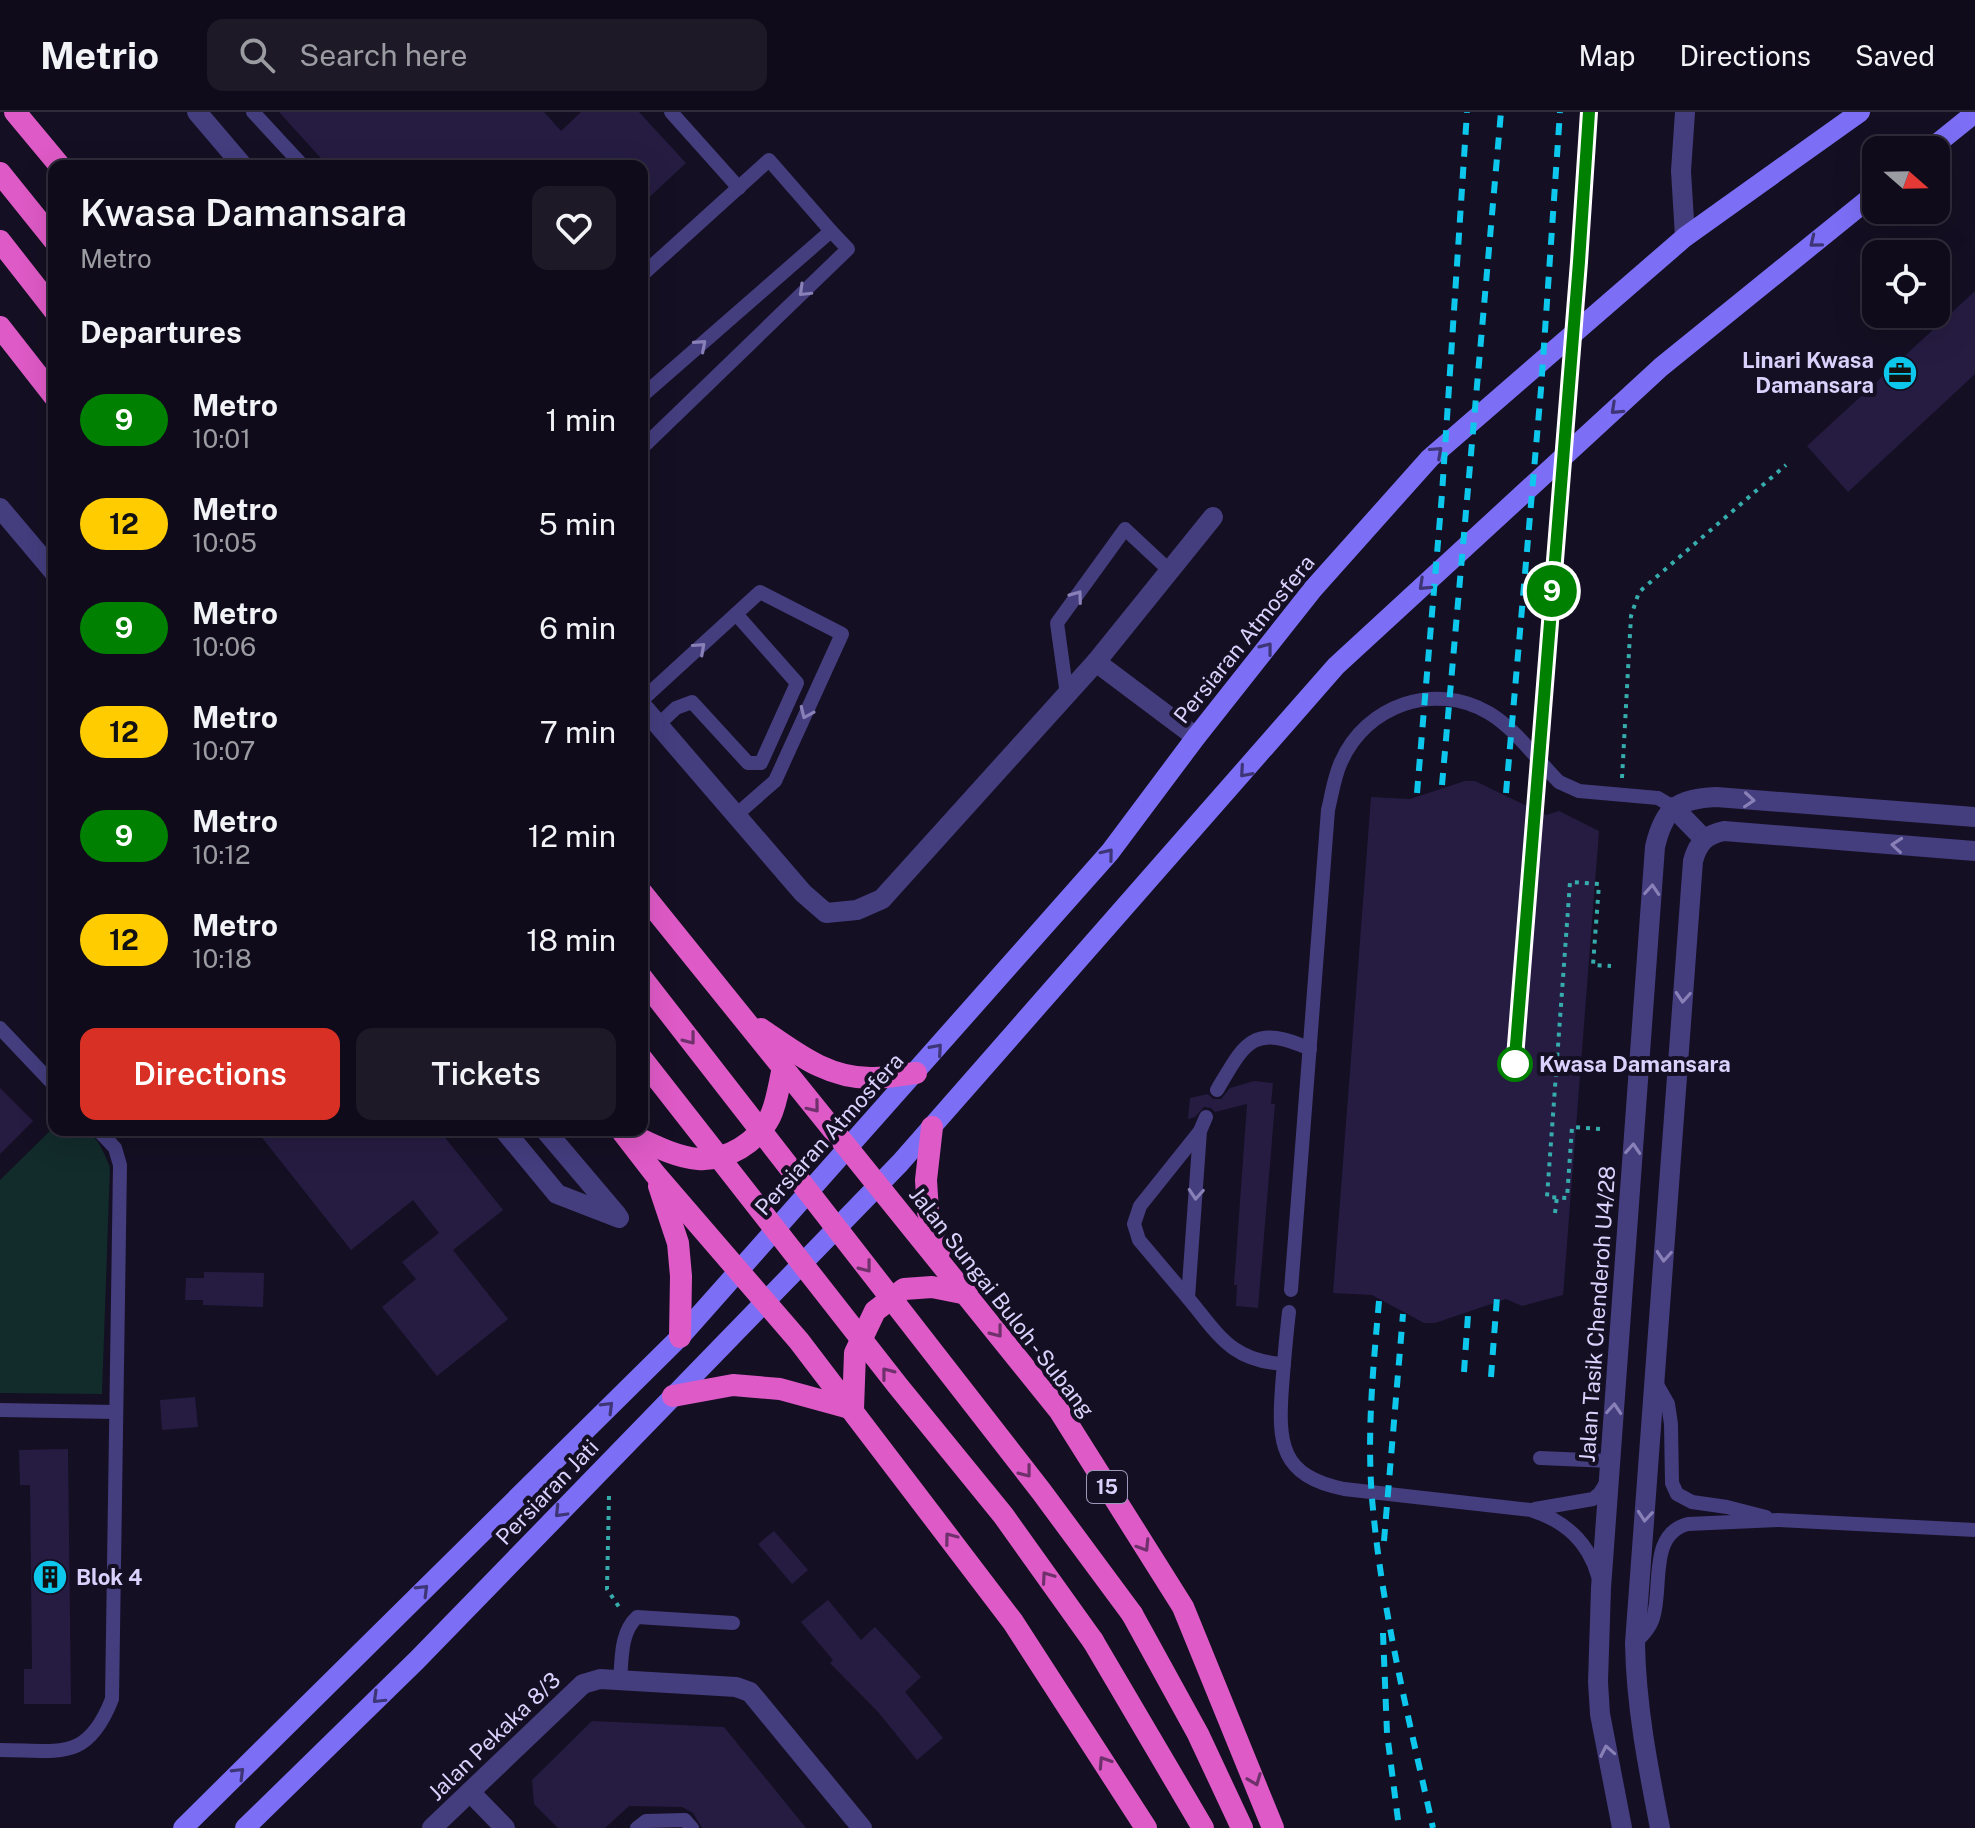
<!DOCTYPE html>
<html lang="en">
<head>
<meta charset="utf-8">
<style>
  body { margin:0; font-family:"Public Sans",sans-serif; background:#1d1927; color:#f1f3f6; height:100vh; display:flex; flex-direction:column; font-size:30px; white-space:nowrap }
  * { box-sizing:border-box; margin:0 }
  p { font-size:26px; color:#9b9ba2 }
  .icon { flex:none; width:44px; height:44px; fill:none; stroke:currentColor; stroke-width:2; stroke-linecap:round; stroke-linejoin:round }
  .map { position:relative; flex:1; overflow:hidden }
  .side { position:absolute; left:48px; top:48px; width:600px; height:976px; display:flex; flex-direction:column; background:#0f0b1a; border-radius:16px; box-shadow:0 8px 32px #0002,0 0 0 2px #2f2b39 }
  .side>* { flex:none }
  .badge { padding:0 16px; border-radius:26px; font-size:28px; line-height:52px }
  .needle { width:52px; rotate:110deg }
  .fabs { position:absolute; left:1862px; top:24px; display:grid; gap:16px }
  .fabs a { display:grid; place-items:center; width:88px; height:88px; border-radius:16px; background:#0f0b1a; box-shadow:0 8px 32px #0002,0 0 0 2px #2f2b39; font-size:40px }
  .map>.badge { position:absolute; translate:-50% -50%; box-shadow:0 0 0 4px #fff }
  h2 { padding:0 32px; font-size:30px; line-height:72px }
  .round { display:grid; place-items:center; flex:none; width:84px; height:84px; border-radius:16px; background:#1d1927 }
  .overview { display:flex; align-items:center; justify-content:space-between; height:136px; padding:0 32px }
  h1 { font-size:38px; font-weight:600; line-height:60px }
  .primary-button { display:flex; gap:16px; margin-top:auto; padding:16px 32px }
  .primary-button a { flex:1; height:92px; border-radius:16px; background:#d93025; color:#fff; font-size:32px; font-weight:600; line-height:92px; text-align:center }
  .primary-button a+a { background:#1d1927; color:#f1f3f6 }
  ul { padding:0; list-style:none }
  li { display:flex; align-items:center; gap:24px; height:104px; padding:0 32px }
  li div { flex:1 }
  li b { display:block; font-size:30px }
  li em { font-style:normal }
  li .badge { min-width:88px; font-weight:700; text-align:center }
  header { display:flex; align-items:center; gap:48px; box-sizing:border-box; height:112px; padding:0 40px; background:#0f0b1a; border-bottom:2px solid #2f2b39 }
  header strong { font-size:38px }
  nav { display:flex; gap:44px; margin-inline-start:auto; font-size:28px }
  .search { width:560px; height:72px; background:#1d1927; display:flex; align-items:center; gap:20px; box-sizing:border-box; padding:0 28px; border-radius:16px; color:#9b9ba2; font-size:30px }
  .map>svg:first-child { display:block }
  .green { fill:#122b2b }
  .building { fill:#261c42 }
  .lines { fill:none; stroke-linecap:round; stroke-linejoin:round }
  .path { stroke:#36acad; stroke-width:4; stroke-dasharray:4 6; stroke-linecap:butt }
  .service { stroke:#443d7e; stroke-width:14 }
  .minor { stroke:#443d7e; stroke-width:20 }
  .tertiary { stroke:#443d7e; stroke-width:20 }
  .secondary { stroke:#7c6ff6; stroke-width:20 }
  .trunk { stroke:#de5ac6; stroke-width:22 }
  .rail { stroke:#0ec7ec; stroke-width:6; stroke-dasharray:12 10; stroke-linecap:butt }
  .trunk-bridge { stroke:#de5ac6; stroke-width:22 }
  .oneway { stroke:#3e3577 }
  .oneway2 { stroke:#8880b7 }
  .oneway3 { stroke:#6f316c }
  .line-casing { stroke:#fff; stroke-width:18 }
  .line { stroke:#008000; stroke-width:12 }
  .stop-dot { fill:#fff; stroke:#008000; stroke-width:4 }
  .labels { text-anchor:middle; dominant-baseline:central; stroke-width:8; stroke-linejoin:round; paint-order:stroke }
  .shield { fill:#140f22; stroke:#9f98bb; stroke-width:2 }
  .shield-label { font-size:20px; font-weight:bold; fill:#dad2fc }
  .poi-label { font-size:22px; font-weight:bold; fill:#dad2fc; stroke:#140f22; text-anchor:end }
  .street-label { font-size:22px; fill:#dad2fc; stroke:#140f22 }
  .stop-label { font-size:22px; font-weight:bold; fill:#dad2fc; stroke:#140f22; text-anchor:start }
</style>
</head>
<body>
<header>
<strong>Metrio</strong>
<div class="search"><svg class="icon" aria-label="search" viewBox="0 0 24 24"><circle cx="10" cy="10" r="6"/><path d="M15 15l6 6"/></svg>Search here</div>
<nav><a>Map</a><a>Directions</a><a>Saved</a></nav>
</header>
<div class="map">
<svg width="1975" height="1716" viewBox="0 0 1975 1716">
  <rect width="100%" height="100%" fill="#140f22"/>
  <!-- green -->
  <path class="green" d="M54,1015V1018C93,1018 95,1019 110,1055L102,1282L0,1281V1068Z"/>
  <!-- building -->
  <g class="building">
    <polygon points="279,0 544,0 561,19 581,0 639,0 686,51 642,92 642,54 328,54"/>
    <polygon points="1975,179 1975,262 1848,380 1807,334"/>
    <polygon points="1465,669 1475,669 1546,703 1559,699 1599,719 1563,1183 1522,1194 1506,1187 1435,1211 1424,1211 1372,1183 1333,1181 1371,685 1410,687"/>
    <polygon points="1254,969 1273,971 1271,992 1275,992 1258,1196 1236,1194 1237,1173 1234,1173 1247,992 1215,1000 1211,996 1204,995 1195,1005 1188,1007 1190,986 1208,982 1213,987 1221,987 1230,976"/>
    <polygon points="0,976 33,1009 0,1042"/>
    <polygon points="256,1018 439,1018 503,1098 453,1138 508,1207 437,1264 382,1195 416,1167 402,1150 439,1121 413,1088 351,1138"/>
    <polygon points="204,1160 264,1161 263,1195 203,1193 203,1188 185,1188 186,1166 204,1166"/>
    <polygon points="195,1285 198,1315 162,1318 160,1288"/>
    <polygon points="68,1337 71,1592 24,1592 24,1557 32,1557 30,1373 20,1373 19,1338"/>
    <polygon points="774,1419 808,1458 792,1472 758,1432"/>
    <polygon points="828,1488 861,1528 875,1515 921,1565 905,1580 943,1626 917,1648 879,1601 830,1551 833,1548 801,1510"/>
    <polygon points="592,1609 724,1615 806,1716 702,1716 693,1701 682,1695 629,1694 605,1716 558,1716 534,1692 532,1668"/>
  </g>
  <g class="lines">
    <!-- path -->
    <g class="path">
      <polyline points="1622,666 1631,504 1639,480 1786,353"/>
      <polyline points="1600,1017 1572,1015 1567,1086 1547,1085 1570,770 1599,772 1593,853 1611,854"/>
      <polyline points="1555,1101 1557,1085"/>
      <polyline points="609,1384 607,1477 619,1495"/>
    </g>
    <!-- service -->
    <g class="service">
      <polyline points="253,0 303,54"/>
      <polyline points="671,0 739,76"/>
      <polyline points="642,163 769,48 831,119"/>
      <polyline points="642,284 831,119 848,137 642,336"/>
      <polyline points="1067,583 1057,511 1125,417 1170,459"/>
      <polyline points="642,588 760,480 842,522 775,669 736,703"/>
      <polyline points="658,613 676,596 692,590 748,651 761,651 797,571 736,502"/>
      <polyline points="0,916 54,973"/>
      <path d="M1217,978C1245,931 1252,911 1310,937"/>
      <path d="M1206,1005L1200,1019L1188,1186C1219,1223 1231,1249 1284,1252"/>
      <path d="M1291,1178L1328,698C1332,682 1334,665 1341,650C1366,593 1435,569 1489,601C1516,617 1537,648 1559,670L1579,679L1658,686L1673,695"/>
      <polyline points="1188,1186 1139,1128 1134,1112 1140,1094 1200,1019"/>
      <path d="M1289,1200C1286,1225 1284,1250 1282,1275C1278,1331 1280,1364 1344,1377L1531,1398C1565,1409 1588,1429 1598,1464"/>
      <polyline points="1655,1269 1668,1292 1671,1312 1672,1371 1677,1382 1692,1390 1727,1395 1766,1405"/>
      <polyline points="0,1298 116,1300"/>
      <polyline points="1540,1346 1610,1349"/>
      <polyline points="1535,1397 1593,1387 1600,1381 1608,1368"/>
      <path d="M1635,1531C1642,1524 1650,1516 1653,1506C1663,1476 1648,1422 1688,1412L1778,1408L1975,1418"/>
      <path d="M620,1569C622,1547 620,1521 637,1505L733,1511"/>
      <path d="M0,1638C59,1638 87,1651 112,1587L120,1053L115,1036L98,1018"/>
      <polyline points="637,1716 646,1709 685,1708 692,1716"/>
    </g>
    <!-- minor -->
    <g class="minor">
      <polyline points="197,0 243,54"/>
      <polyline points="0,396 54,460"/>
      <polyline points="1096,550 1213,405"/>
      <polyline points="642,594 803,781 826,801 857,798 882,787 1096,550 1196,625"/>
      <polyline points="504,1018 557,1082 619,1106"/>
      <polyline points="545,1018 617,1103"/>
      <polyline points="470,1680 505,1716"/>
      <polyline points="432,1716 583,1572 600,1567 736,1575 750,1580 862,1716"/>
    </g>
    <!-- tertiary -->
    <g class="tertiary">
      <polyline points="1685,0 1681,59 1685,125"/>
      <polyline points="1673,695 1704,727"/>
      <path d="M1622,1716L1600,1602L1598,1570L1601,1476L1655,735C1664,696 1677,687 1716,685L1975,705"/>
      <path d="M1660,1716C1648,1655 1636,1594 1635,1531L1693,749C1698,731 1705,723 1724,719L1975,739"/>
    </g>
    <!-- secondary -->
    <g class="secondary">
      <polyline points="1929,38 1975,1"/>
      <polyline points="183,1716 680,1225 1110,740 1196,625 1313,477 1430,346 1685,125 1860,0"/>
      <polyline points="245,1716 417,1548 900,1051 1336,554 1661,255 1876,81"/>
    </g>
    <!-- trunk -->
    <g class="trunk">
      <polyline points="15,0 60,54"/>
      <polyline points="0,61 54,128"/>
      <polyline points="0,129 54,198"/>
      <polyline points="0,215 54,284"/>
      <polyline points="642,781 1059,1298 1183,1495 1273,1716"/>
      <path d="M761,917C796,941 828,967 873,966C887,966 902,963 916,961"/>
      <polyline points="932,1015 926,1068 928,1100 939,1140"/>
      <polyline points="621,1018 655,1062 799,1229 1013,1510 1146,1716"/>
      <path d="M627,1021C649,1031 674,1045 698,1047C728,1049 757,1030 770,1005C777,991 779,972 783,956"/>
      <polyline points="659,1074 678,1131 681,1164 680,1225"/>
      <polyline points="673,1284 733,1273 780,1277 853,1297"/>
      <polyline points="853,1297 855,1241 875,1199 904,1177 932,1175 967,1182"/>
      <polyline points="1132,1502 1198,1622 1242,1716"/>
      <polyline points="1093,1529 1203,1716"/>
    </g>
    <!-- rail -->
    <g class="rail">
      <polyline points="1442,673 1501,0"/>
      <polyline points="1417,681 1442,382 1467,0"/>
      <polyline points="1506,681 1541,277 1560,0"/>
      <polyline points="1533,705 1579,150 1589,0"/>
      <path d="M1379,1189C1373,1258 1366,1328 1373,1397C1383,1505 1410,1611 1433,1716"/>
      <polyline points="1464,1260 1468,1203"/>
      <polyline points="1491,1265 1497,1185"/>
      <polyline points="1384,1429 1403,1202"/>
      <polyline points="1383,1521 1387,1621 1399,1716"/>
    </g>
    <!-- trunk-bridge -->
    <g class="trunk-bridge">
      <polyline points="642,866 1041,1379 1132,1502"/>
      <polyline points="642,947 898,1274 1003,1403 1093,1529"/>
    </g>
  </g>
  <!-- one-way arrows -->
  <defs><path id="oneway-chevron" d="M-2-3.5L2.5 0L-2 3.5" fill="none" stroke-width="1.6" stroke-linecap="round" stroke-linejoin="round" transform="scale(2)"/></defs>
  <g class="oneway">
    <use href="#oneway-chevron" transform="translate(1815 130) rotate(141)"/>
    <use href="#oneway-chevron" transform="translate(1616 297) rotate(137)"/>
    <use href="#oneway-chevron" transform="translate(1437 340) rotate(-42)"/>
    <use href="#oneway-chevron" transform="translate(1424 473) rotate(137)"/>
    <use href="#oneway-chevron" transform="translate(1267 536) rotate(-52)"/>
    <use href="#oneway-chevron" transform="translate(1245 660) rotate(131)"/>
    <use href="#oneway-chevron" transform="translate(1108 742) rotate(-51)"/>
    <use href="#oneway-chevron" transform="translate(937 937) rotate(-49)"/>
    <use href="#oneway-chevron" transform="translate(608 1295) rotate(-45)"/>
    <use href="#oneway-chevron" transform="translate(560 1400) rotate(134)"/>
    <use href="#oneway-chevron" transform="translate(423 1478) rotate(-45)"/>
    <use href="#oneway-chevron" transform="translate(378 1586) rotate(136)"/>
    <use href="#oneway-chevron" transform="translate(239 1661) rotate(-45)"/>
  </g>
  <g class="oneway2">
    <use href="#oneway-chevron" transform="translate(804 179) rotate(136)"/>
    <use href="#oneway-chevron" transform="translate(701 233) rotate(-41)"/>
    <use href="#oneway-chevron" transform="translate(1077 484) rotate(-54)"/>
    <use href="#oneway-chevron" transform="translate(700 536) rotate(-42)"/>
    <use href="#oneway-chevron" transform="translate(806 601) rotate(114)"/>
    <use href="#oneway-chevron" transform="translate(1749 688) rotate(4)"/>
    <use href="#oneway-chevron" transform="translate(1897 733) rotate(-175)"/>
    <use href="#oneway-chevron" transform="translate(1652 778) rotate(-86)"/>
    <use href="#oneway-chevron" transform="translate(1683 885) rotate(94)"/>
    <use href="#oneway-chevron" transform="translate(1633 1037) rotate(-86)"/>
    <use href="#oneway-chevron" transform="translate(1196 1082) rotate(94)"/>
    <use href="#oneway-chevron" transform="translate(1664 1144) rotate(94)"/>
    <use href="#oneway-chevron" transform="translate(1614 1297) rotate(-86)"/>
    <use href="#oneway-chevron" transform="translate(1645 1404) rotate(95)"/>
    <use href="#oneway-chevron" transform="translate(1607 1639) rotate(-101)"/>
  </g>
  <g class="oneway3">
    <use href="#oneway-chevron" transform="translate(690 927) rotate(52)"/>
    <use href="#oneway-chevron" transform="translate(814 995) rotate(51)"/>
    <use href="#oneway-chevron" transform="translate(866 1155) rotate(52)"/>
    <use href="#oneway-chevron" transform="translate(997 1220) rotate(52)"/>
    <use href="#oneway-chevron" transform="translate(887 1261) rotate(-128)"/>
    <use href="#oneway-chevron" transform="translate(1026 1360) rotate(52)"/>
    <use href="#oneway-chevron" transform="translate(950 1426) rotate(-127)"/>
    <use href="#oneway-chevron" transform="translate(1144 1434) rotate(58)"/>
    <use href="#oneway-chevron" transform="translate(1047 1465) rotate(-125)"/>
    <use href="#oneway-chevron" transform="translate(1104 1650) rotate(-123)"/>
    <use href="#oneway-chevron" transform="translate(1255 1668) rotate(69)"/>
  </g>
  <g class="lines">
    <!-- line casing -->
    <g class="line-casing">
      <polyline id="line" points="1514,958 1579,150 1589,0"/>
    </g>
    <!-- line -->
    <use href="#line" class="line"/>
  </g>
  <!-- icons -->
  <defs>
    <g id="office-disc" transform="scale(1.8)"><circle r="9.5" fill="#0ec7ec" stroke="#140f22"/><path d="M-6-3h4V-5.5h4V-3h4V5H-6ZM-1-4.5V-3h2v-1.5ZM-6 0V1H6V0Z" fill="#111"/></g>
    <g id="building-disc" transform="scale(1.8)"><circle r="9.5" fill="#0ec7ec" stroke="#140f22"/><path d="M-4-6H4V6H1V3H-1V6H-4ZM-2.5-4.3h1.7v1.8h-1.7ZM.8-4.3h1.7v1.8H.8ZM-2.5-1h1.7V.8h-1.7ZM.8-1h1.7V.8H.8Z" fill="#111"/></g>
  </defs>
  <g fill-rule="evenodd">
    <use href="#office-disc" x="1900" y="261"/>
    <use href="#building-disc" x="50" y="1465"/>
  </g>
  <!-- markers -->
  <circle class="stop-dot" cx="1515" cy="952" r="16"/>
  <g class="labels">
    <!-- shield labels -->
    <rect class="shield" x="1087" y="1359" width="40" height="32" rx="6"/>
    <g class="shield-label">
      <text x="1107" y="1375">15</text>
    </g>
    <!-- poi labels -->
    <g class="poi-label">
      <text x="1874" y="248">Linari Kwasa<tspan x="1874" dy="25">Damansara</tspan></text>
      <text x="76" y="1465" text-anchor="start">Blok 4</text>
    </g>
    <!-- street labels -->
    <g class="street-label">
      <text transform="translate(1244 527) rotate(-51)">Persiaran Atmosfera</text>
      <text transform="translate(829 1022) rotate(-48)">Persiaran Atmosfera</text>
      <text transform="translate(1002 1190) rotate(52)">Jalan Sungai Buloh - Subang</text>
      <text transform="translate(1597 1202) rotate(-86)">Jalan Tasik Chenderoh U4/28</text>
      <text transform="translate(547 1380) rotate(-46)">Persiaran Jati</text>
      <text transform="translate(494 1624) rotate(-44)">Jalan Pekaka 8/3</text>
    </g>
    <!-- stop labels -->
    <g class="stop-label">
      <text x="1539" y="952">Kwasa Damansara</text>
    </g>
  </g>
</svg>
<div class="fabs">
<a><svg class="needle" viewBox="-14 -14 28 28"><path d="M0-13l5 13h-10z" fill="#e53935"/><path d="M0 13l5-13h-10z" fill="#9b9ba2"/></svg></a>
<a><svg class="icon" aria-label="locate" viewBox="0 0 24 24"><circle cx="12" cy="12" r="6"/><path d="M12 2v4M12 18v4M2 12h4M18 12h4"/></svg></a>
</div>
<b class="badge" style="left:1552px;top:479px;background:#008000;color:#fff">9</b>
<section class="side">
<div class="overview"><div><h1>Kwasa Damansara</h1><p>Metro</p></div><a class="round"><svg class="icon" aria-label="heart" viewBox="0 0 24 24"><path d="M12 20l-8-8c-3-5 5-10 8-4 3-6 11-1 8 4z"/></svg></a></div>
<h2>Departures</h2>
<ul>
<li><span class="badge" style="background:#008000;color:#fff">9</span><div><b>Metro</b><p>10:01</p></div><em>1 min</em></li>
<li><span class="badge" style="background:#fc0;color:#111">12</span><div><b>Metro</b><p>10:05</p></div><em>5 min</em></li>
<li><span class="badge" style="background:#008000;color:#fff">9</span><div><b>Metro</b><p>10:06</p></div><em>6 min</em></li>
<li><span class="badge" style="background:#fc0;color:#111">12</span><div><b>Metro</b><p>10:07</p></div><em>7 min</em></li>
<li><span class="badge" style="background:#008000;color:#fff">9</span><div><b>Metro</b><p>10:12</p></div><em>12 min</em></li>
<li><span class="badge" style="background:#fc0;color:#111">12</span><div><b>Metro</b><p>10:18</p></div><em>18 min</em></li>
</ul>
<div class="primary-button"><a>Directions</a><a>Tickets</a></div>
</section>
</div>
</body>
</html>
